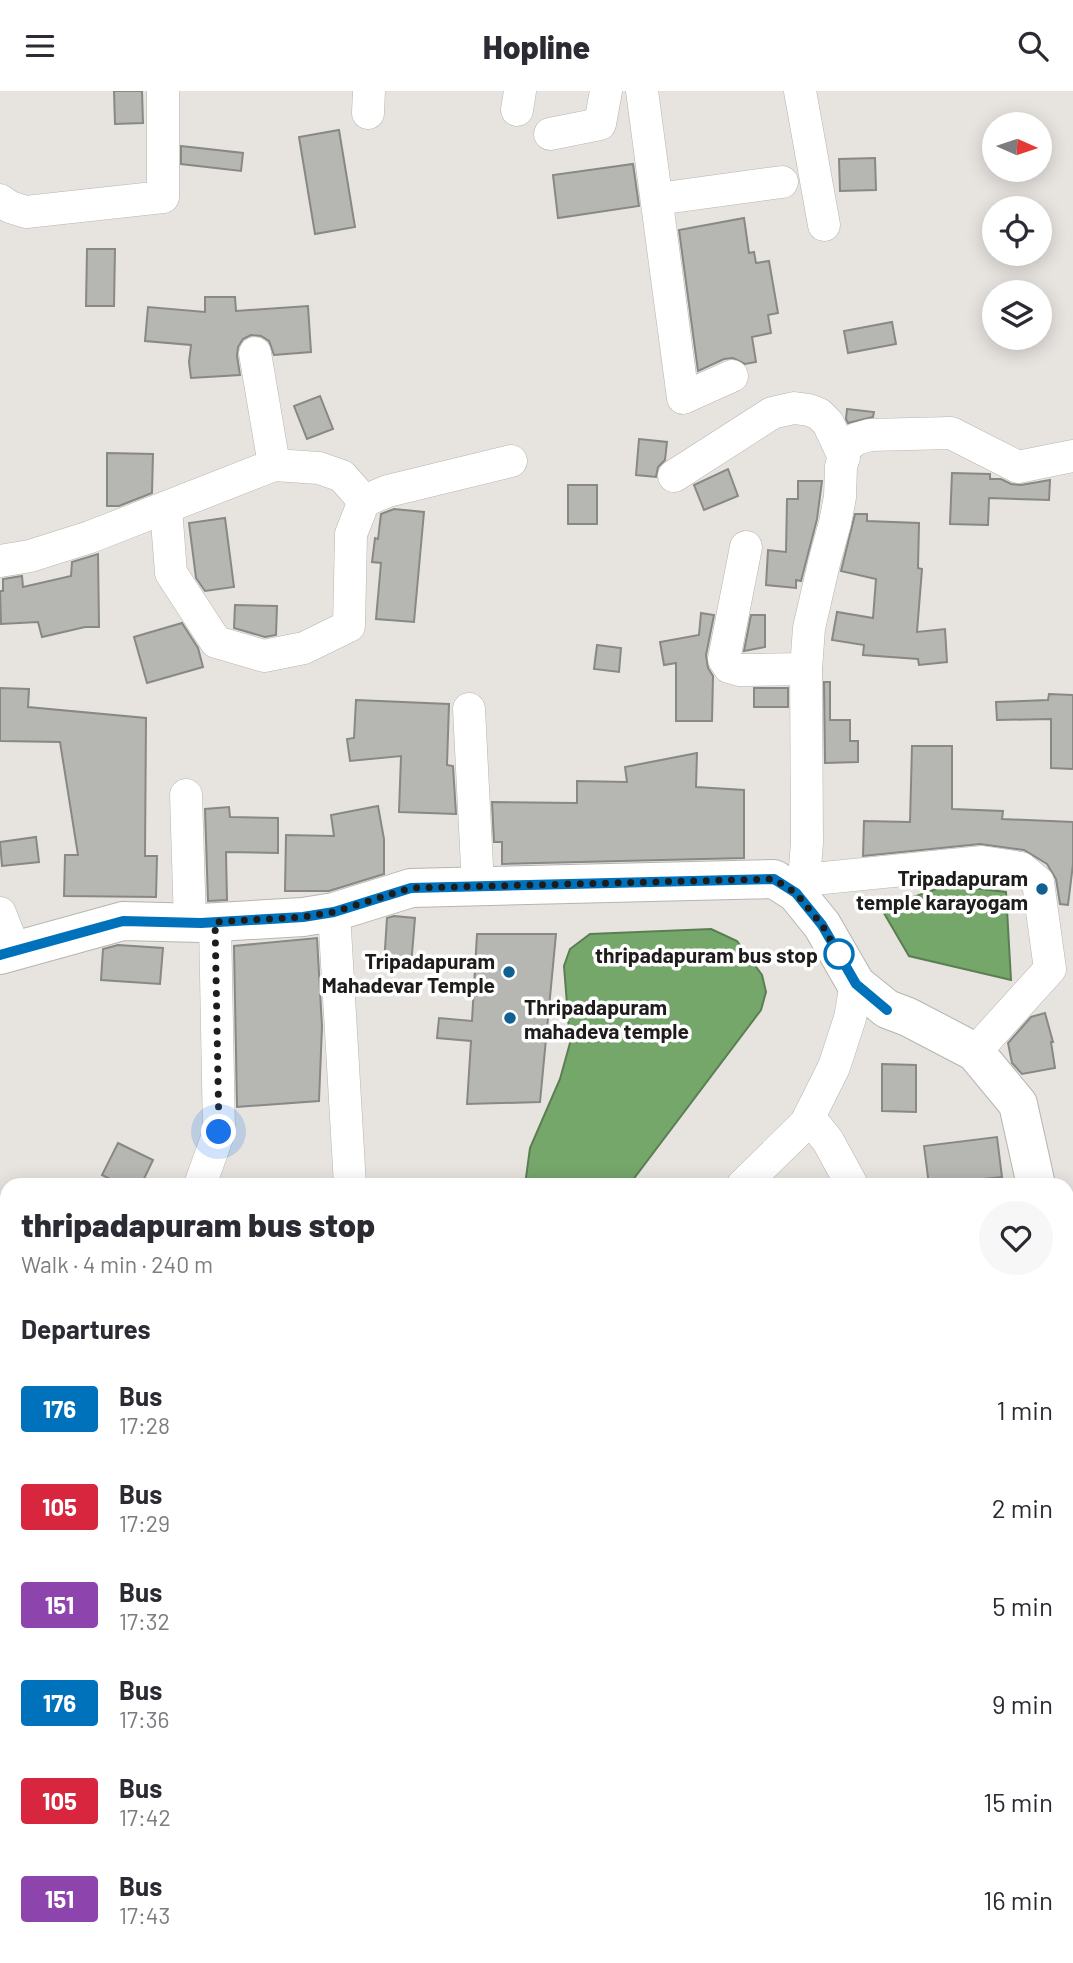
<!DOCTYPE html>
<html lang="en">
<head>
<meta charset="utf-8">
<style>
  body { margin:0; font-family:Barlow,sans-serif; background:#f7f7f7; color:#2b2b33; height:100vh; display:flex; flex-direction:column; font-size:26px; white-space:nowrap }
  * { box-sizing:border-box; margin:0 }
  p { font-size:23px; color:#7c7c81 }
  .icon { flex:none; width:38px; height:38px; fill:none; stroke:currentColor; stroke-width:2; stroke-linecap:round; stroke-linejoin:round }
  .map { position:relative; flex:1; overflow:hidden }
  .details { position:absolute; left:0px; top:1087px; width:1074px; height:786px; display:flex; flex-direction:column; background:#fff; border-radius:21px 21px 0 0; box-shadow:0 4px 18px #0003 }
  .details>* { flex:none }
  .badge { padding:0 14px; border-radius:5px; font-size:24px; line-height:46px }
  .needle { width:46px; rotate:93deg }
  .buttons { position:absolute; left:982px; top:21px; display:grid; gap:14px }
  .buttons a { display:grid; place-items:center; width:70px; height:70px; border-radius:50%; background:#fff; box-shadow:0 4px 18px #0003; font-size:35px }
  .you { position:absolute; width:35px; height:35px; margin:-18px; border:5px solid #fff; border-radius:50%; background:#1a73e8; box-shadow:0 0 0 10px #1a73e833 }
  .map>.badge { position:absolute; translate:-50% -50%; box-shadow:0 0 0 4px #fff }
  h2 { padding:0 21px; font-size:26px; line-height:63px }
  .round { display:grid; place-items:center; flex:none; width:74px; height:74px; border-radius:37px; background:#f7f7f7 }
  .headline { display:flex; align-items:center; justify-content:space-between; height:119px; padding:0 21px }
  h1 { font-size:33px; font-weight:800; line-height:52px }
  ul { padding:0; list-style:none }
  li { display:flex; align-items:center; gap:21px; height:98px; padding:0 21px }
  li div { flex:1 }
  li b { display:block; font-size:26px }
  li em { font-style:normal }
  li .badge { min-width:77px; font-weight:700; text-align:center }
  header { display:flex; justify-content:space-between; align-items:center; height:91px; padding:0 21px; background:#fff; font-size:32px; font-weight:800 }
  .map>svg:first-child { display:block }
  .water { fill:#75a76b; stroke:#5b7e53; stroke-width:2 }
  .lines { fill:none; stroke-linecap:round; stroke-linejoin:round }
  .stream { stroke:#5b7e53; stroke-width:7 }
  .building { fill:#b6b6b2; stroke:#888884; stroke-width:2 }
  .minor-casing { stroke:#b7b4b0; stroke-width:33 }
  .major-casing { stroke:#b7b4b0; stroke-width:40 }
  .minor { stroke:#fff; stroke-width:32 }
  .major { stroke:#fff; stroke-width:38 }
  .line-casing { stroke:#fff; stroke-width:16 }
  .line { stroke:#0072bc; stroke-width:10 }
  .walk { stroke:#1e1d1c; stroke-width:7; stroke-dasharray:0 12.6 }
  .poi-dot { fill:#106093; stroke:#fff; stroke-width:2.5 }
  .stop-dot { fill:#fff; stroke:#0072bc; stroke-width:3.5 }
  .labels { text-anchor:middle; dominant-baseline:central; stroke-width:7; stroke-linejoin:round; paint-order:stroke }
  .poi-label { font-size:21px; font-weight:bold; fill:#1e1d1c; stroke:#fff; text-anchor:end }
  .stop-label { font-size:21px; font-weight:bold; fill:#1e1d1c; stroke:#fff; text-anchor:end }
</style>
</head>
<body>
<header><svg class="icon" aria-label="menu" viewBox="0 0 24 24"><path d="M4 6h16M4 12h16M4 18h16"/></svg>Hopline<svg class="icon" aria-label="search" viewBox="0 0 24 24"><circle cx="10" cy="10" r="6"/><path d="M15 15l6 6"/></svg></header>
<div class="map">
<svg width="1073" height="1872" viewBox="0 0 1073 1872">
  <rect width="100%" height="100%" fill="#e7e4e0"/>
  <!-- water -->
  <g class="water">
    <polygon points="948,794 1006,801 1011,889 909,865 881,817"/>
    <polygon points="711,838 737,850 762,884 766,901 761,919 629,1094 525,1094 530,1057 560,988 570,952 564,875 570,858 590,843"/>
  </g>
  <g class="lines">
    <!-- stream -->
    <g class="stream">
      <polyline points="0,1798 7,1798"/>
      <polyline points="349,1866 359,1872"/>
    </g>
  </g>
  <!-- building -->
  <g class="building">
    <polygon points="114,0 142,0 143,32 115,33"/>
    <polygon points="339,39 355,136 315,143 299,46"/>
    <polygon points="181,55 243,62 241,80 181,73"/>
    <polygon points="875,67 876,99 840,100 839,68"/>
    <polygon points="633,73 639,115 558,127 553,84"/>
    <polygon points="744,127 749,162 754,161 756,172 769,170 778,222 768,224 771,242 752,246 756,271 745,273 733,267 724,268 698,280 679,139"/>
    <polygon points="87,158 115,158 114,215 86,215"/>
    <polygon points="205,206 235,206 236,220 308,215 311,261 274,264 269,250 261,245 251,244 243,248 238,256 237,265 240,284 191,287 189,271 191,254 145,250 148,216 205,221"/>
    <polygon points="892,231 896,253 848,262 844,240"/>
    <polygon points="320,305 333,338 307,348 294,315"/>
    <polygon points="847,318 874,321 873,326 848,332 846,328"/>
    <polygon points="639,348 667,351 665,369 658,376 656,386 636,384"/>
    <polygon points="107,362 153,363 152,402 119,415 107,415"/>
    <polygon points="728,378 738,405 704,419 694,394"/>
    <polygon points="952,382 990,383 990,388 1001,388 1011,393 1021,394 1050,389 1049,409 989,407 988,434 950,433"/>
    <polygon points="798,390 822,390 817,428 801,490 796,489 796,497 766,494 768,459 786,461 787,408 798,408"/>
    <rect x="568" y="394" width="29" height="39"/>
    <polygon points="394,418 424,421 414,531 376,528 381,472 372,471 375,447 378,448 381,423"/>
    <polygon points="855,423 867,423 867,430 919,432 918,477 922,478 917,541 945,538 947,571 919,574 918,568 863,564 864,554 832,549 837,521 873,527 876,488 841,480"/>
    <polygon points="225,427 234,496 205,500 196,487 189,432"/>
    <polygon points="98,463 99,536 85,536 42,546 38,531 1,533 0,500 3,500 3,488 22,485 23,496 71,485 72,471"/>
    <polygon points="235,514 277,515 276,544 265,546 234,537"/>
    <polygon points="701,522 714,524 706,564 708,577 713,585 712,630 676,630 676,572 664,574 660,551 699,544"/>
    <polygon points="751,524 765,524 765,556 744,560"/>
    <polygon points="182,532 198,557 203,576 147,592 134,546"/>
    <polygon points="597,554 621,557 619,581 594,578"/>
    <polygon points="824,591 830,591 830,629 850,629 850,650 858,650 858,671 825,672"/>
    <polygon points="0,597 29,598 28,616 146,627 145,765 157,765 156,806 64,805 65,764 78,764 60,651 0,650"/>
    <rect x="754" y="597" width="34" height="19"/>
    <polygon points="1049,603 1073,604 1073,678 1051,677 1051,628 997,629 996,611 1048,609"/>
    <polygon points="356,609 449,613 447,674 453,675 456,723 399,721 401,665 350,670 347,648 354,647"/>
    <polygon points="912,655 952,655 952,718 1003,720 1002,728 1073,731 1073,773 1068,814 1060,813 1056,788 1047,773 1024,759 980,753 863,765 864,730 910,731"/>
    <polygon points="697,662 696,696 744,699 744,767 502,773 502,751 494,751 492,711 577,712 577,690 627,691 625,676"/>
    <polygon points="378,715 384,748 384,783 329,800 285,800 286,744 334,745 331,724"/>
    <polygon points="229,716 230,726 278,727 278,762 226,761 227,809 208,810 205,718"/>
    <polygon points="36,746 39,771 2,775 0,751"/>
    <polygon points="394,825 415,827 411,875 384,873 387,827"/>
    <polygon points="477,843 556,843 540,1011 467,1013 471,950 437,947 439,927 472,930"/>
    <polygon points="317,847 322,935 319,1010 237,1016 234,855"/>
    <polygon points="118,854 163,857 160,893 101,889 103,858"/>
    <polygon points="1045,922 1053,951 1051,951 1055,977 1022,983 1012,972 1008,952 1031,926"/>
    <polygon points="882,973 916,974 916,1021 882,1020"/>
    <polygon points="997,1046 1002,1086 929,1094 924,1055"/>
    <polygon points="118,1052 153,1069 141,1094 122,1094 102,1084"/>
  </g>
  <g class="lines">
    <!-- minor casing -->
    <g class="minor-casing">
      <g id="minor">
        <polyline points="642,0 683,307 732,285"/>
        <polyline points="800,0 824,134"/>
        <polyline points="517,19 520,0"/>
        <polyline points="368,22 369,0"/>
        <polyline points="550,43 600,33 606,0"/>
        <polyline points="657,108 782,91"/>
        <polyline points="0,109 10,116 26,121 163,106 163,0"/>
        <polyline points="255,262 274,374"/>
        <polyline points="674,385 772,322 794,317 809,319 819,323 828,332 844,366"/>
        <polyline points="166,417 171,482 216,551 264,565 304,557 349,535 351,443 364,410"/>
        <polyline points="746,456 724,568 729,576 739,579 806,578"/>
        <polyline points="0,470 30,465 90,446 274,374 319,377 342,385 364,410 388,400 511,370"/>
        <polyline points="469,618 478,796"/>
        <polyline points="186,704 190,832"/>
        <polyline points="804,789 982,771 1021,777 1038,791 1050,878 975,961"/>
        <polyline points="796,802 804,789 807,752 806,578 809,537 825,468 835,432 840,406 841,376 846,356 856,348 870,344 951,342 1018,376 1073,365"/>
        <polyline points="334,821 350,1094"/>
        <polyline points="0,822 15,860"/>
        <polyline points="809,1026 828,1050 852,1094"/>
        <polyline points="200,1094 219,1041 215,831"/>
        <polyline points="743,1094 806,1032 834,976 850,927 856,893"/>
        <polyline points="1068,1333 1073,1378"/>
        <polyline points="1068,1428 1073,1427"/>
        <polyline points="0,1497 7,1498"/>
        <polyline points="0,1699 3,1704"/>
        <polyline points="0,1817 7,1816"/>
        <polyline points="285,1866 300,1872"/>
        <polyline points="473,1872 476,1866"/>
      </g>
    </g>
    <!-- major casing -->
    <g class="major-casing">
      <g id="major">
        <polyline points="0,864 123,830 201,832 303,826 334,821 411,797 774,788 796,802 822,834 856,893 887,918 908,926 975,961 1018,1013 1036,1094"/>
        <polyline points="1068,1191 1073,1191"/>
      </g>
    </g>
    <!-- minor -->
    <use href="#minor" class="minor"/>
    <!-- major -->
    <use href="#major" class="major"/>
  </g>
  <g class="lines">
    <!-- line casing -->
    <g class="line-casing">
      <polyline id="line" points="0,864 123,830 201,832 303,826 334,821 411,797 774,788 796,802 822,834 856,893 887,919"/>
    </g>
    <!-- line -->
    <use href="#line" class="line"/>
    <!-- walk -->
    <polyline class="walk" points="219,1041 215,831 303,826 334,821 411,797 774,788 796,802 822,834 842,869 839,863"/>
  </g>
  <!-- markers -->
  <g class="poi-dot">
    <circle cx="1042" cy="798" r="7"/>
    <circle cx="509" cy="881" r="7"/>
    <circle cx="510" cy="927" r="7"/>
  </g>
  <circle class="stop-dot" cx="839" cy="863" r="14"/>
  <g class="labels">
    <!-- poi labels -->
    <g class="poi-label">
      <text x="1028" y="786">Tripadapuram<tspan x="1028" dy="24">temple karayogam</tspan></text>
      <text x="495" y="869">Tripadapuram<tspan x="495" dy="24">Mahadevar Temple</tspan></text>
      <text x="524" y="915" text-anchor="start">Thripadapuram<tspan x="524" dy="24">mahadeva temple</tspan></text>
    </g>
    <!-- stop labels -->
    <g class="stop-label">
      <text x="818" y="863">thripadapuram bus stop</text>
    </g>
  </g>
</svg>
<div class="buttons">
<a><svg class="needle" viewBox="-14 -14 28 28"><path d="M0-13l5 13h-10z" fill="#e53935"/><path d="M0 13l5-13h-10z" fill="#7c7c81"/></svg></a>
<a><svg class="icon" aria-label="locate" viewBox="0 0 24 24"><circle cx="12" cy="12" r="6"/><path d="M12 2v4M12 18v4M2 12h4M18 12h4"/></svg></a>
<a><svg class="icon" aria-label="layers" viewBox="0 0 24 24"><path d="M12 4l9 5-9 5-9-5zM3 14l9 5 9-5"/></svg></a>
</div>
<div class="you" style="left:219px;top:1041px"></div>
<section class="details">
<div class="headline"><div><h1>thripadapuram bus stop</h1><p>Walk · 4 min · 240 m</p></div><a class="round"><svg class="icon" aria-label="heart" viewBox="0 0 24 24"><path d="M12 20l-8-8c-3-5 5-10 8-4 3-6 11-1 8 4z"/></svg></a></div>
<h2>Departures</h2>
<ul>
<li><span class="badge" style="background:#0072bc;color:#fff">176</span><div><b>Bus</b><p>17:28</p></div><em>1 min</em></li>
<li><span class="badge" style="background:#d7263d;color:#fff">105</span><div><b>Bus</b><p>17:29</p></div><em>2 min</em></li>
<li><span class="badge" style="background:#8e44ad;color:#fff">151</span><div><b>Bus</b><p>17:32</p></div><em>5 min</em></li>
<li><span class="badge" style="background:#0072bc;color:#fff">176</span><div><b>Bus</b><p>17:36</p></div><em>9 min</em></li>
<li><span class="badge" style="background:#d7263d;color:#fff">105</span><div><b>Bus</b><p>17:42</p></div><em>15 min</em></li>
<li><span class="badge" style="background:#8e44ad;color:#fff">151</span><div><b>Bus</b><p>17:43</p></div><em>16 min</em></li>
</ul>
</section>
</div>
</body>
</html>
